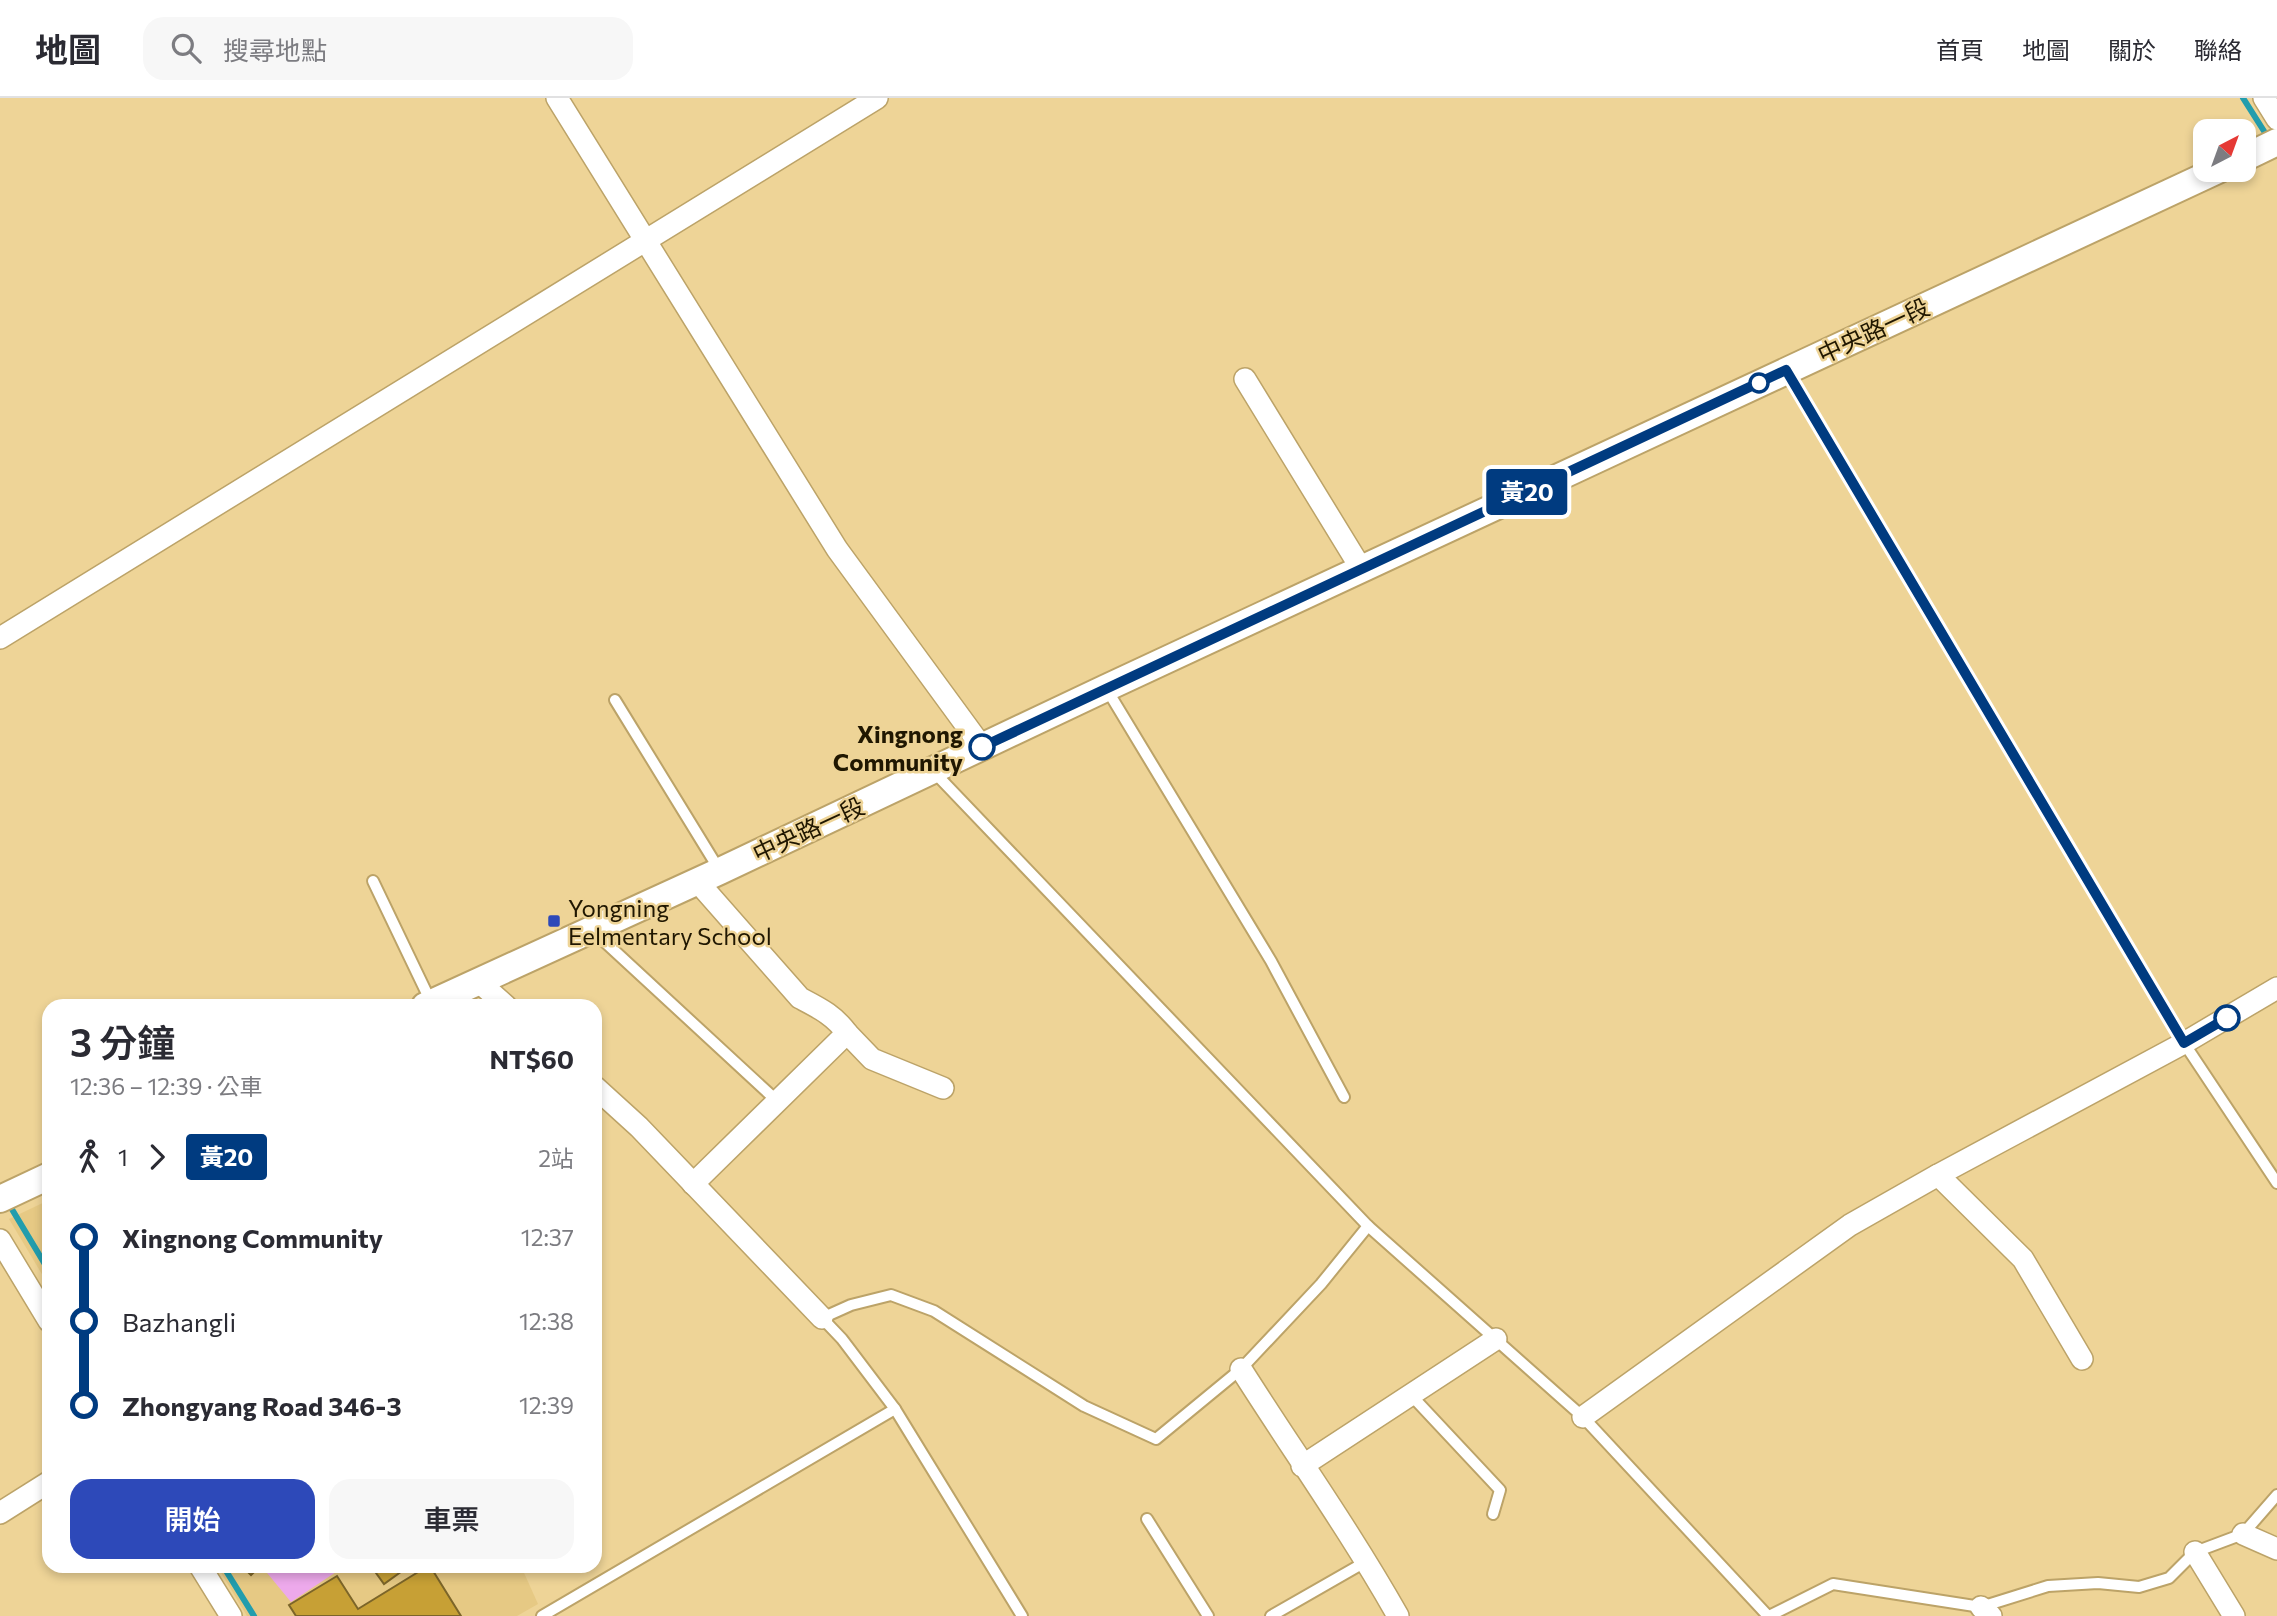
<!DOCTYPE html>
<html lang="zh-TW">
<head>
<meta charset="utf-8">
<style>
  body { margin:0; font-family:Commissioner,"Noto Sans TC",sans-serif; background:#f7f7f7; color:#2b2b33; height:100vh; display:flex; flex-direction:column; font-size:26px; white-space:nowrap }
  * { box-sizing:border-box; margin:0 }
  p { font-size:23px; color:#7c7c81 }
  .icon { flex:none; width:38px; height:38px; fill:none; stroke:currentColor; stroke-width:2; stroke-linecap:round; stroke-linejoin:round }
  .map { position:relative; flex:1; overflow:hidden }
  .drawer { position:absolute; left:42px; top:901px; width:560px; height:574px; display:flex; flex-direction:column; background:#fff; border-radius:21px; box-shadow:0 4px 10px #0003 }
  .drawer>* { flex:none }
  .badge { padding:0 14px; border-radius:5px; font-size:24px; line-height:46px }
  .needle { width:46px; rotate:41deg }
  .buttons { position:absolute; left:2193px; top:21px; display:grid; gap:14px }
  .buttons a { display:grid; place-items:center; width:63px; height:63px; border-radius:14px; background:#fff; box-shadow:0 4px 10px #0003; font-size:35px }
  .map>.badge { position:absolute; translate:-50% -50%; box-shadow:0 0 0 4px #fff }
  .legs { display:flex; align-items:center; gap:10px; height:77px; padding:0 28px; font-size:23px }
  .legs p { margin-inline-start:auto }
  .head { display:flex; align-items:center; justify-content:space-between; height:119px; padding:0 28px }
  h1 { font-size:38px; font-weight:600; line-height:52px }
  .button { display:flex; gap:14px; margin-top:auto; padding:14px 28px }
  .button a { flex:1; height:80px; border-radius:21px; background:#2d49b9; color:#fff; font-size:28px; font-weight:600; line-height:80px; text-align:center }
  .button a+a { background:#f7f7f7; color:#2b2b33 }
  ul { padding:0 28px; list-style:none }
  li { display:flex; align-items:center; gap:24px; height:84px; font-size:26px }
  li i { display:grid; place-items:center; width:10px; height:100%; margin:0 9px; background:currentColor }
  li i::after { content:''; width:18px; height:18px; margin:-9px; border:5px solid; border-radius:50%; background:#fff }
  li p { margin-inline-start:auto }
  li:first-child i { background:linear-gradient(#0000 50%,currentColor 0) }
  li:last-child i { background:linear-gradient(currentColor 50%,#0000 0) }
  header { display:flex; align-items:center; gap:42px; box-sizing:border-box; height:98px; padding:0 35px; background:#fff; border-bottom:2px solid #e1e1e2 }
  header strong { font-size:33px }
  nav { display:flex; gap:38px; margin-inline-start:auto; font-size:24px }
  .search { width:490px; height:63px; background:#f7f7f7; display:flex; align-items:center; gap:18px; box-sizing:border-box; padding:0 24px; border-radius:21px; color:#7c7c81; font-size:26px }
  .map>svg:first-child { display:block }
  .built { fill:#e6c984 }
  .green { fill:#eda9eb }
  .lines { fill:none; stroke-linecap:round; stroke-linejoin:round }
  .stream { stroke:#229dad; stroke-width:6 }
  .building { fill:#c7a035; stroke:#7c6529; stroke-width:2 }
  .service-casing { stroke:#bca368; stroke-width:14 }
  .minor-casing { stroke:#bca368; stroke-width:24 }
  .tertiary-casing { stroke:#bca368; stroke-width:30 }
  .service { stroke:#fff; stroke-width:10 }
  .minor { stroke:#fff; stroke-width:21 }
  .tertiary { stroke:#fff; stroke-width:26 }
  .line-1-casing { stroke:#fff; stroke-width:16 }
  .line-1 { stroke:#003b80; stroke-width:10 }
  .stop-1-dot { fill:#fff; stroke:#003b80; stroke-width:3.5 }
  .poi-dot { fill:#2d49b9; stroke:#eed497; stroke-width:2.5 }
  .labels { text-anchor:middle; dominant-baseline:central; stroke-width:5; stroke-linejoin:round; paint-order:stroke }
  .street-label { font-size:24px; fill:#201701; stroke:#eed497 }
  .stop-label { font-size:24px; font-weight:bold; fill:#201701; stroke:#eed497; text-anchor:end }
  .poi-label { font-size:24px; fill:#201701; stroke:#eed497; text-anchor:start }
</style>
</head>
<body>
<header>
<strong>地圖</strong>
<div class="search"><svg class="icon" aria-label="search" viewBox="0 0 24 24"><circle cx="10" cy="10" r="6"/><path d="M15 15l6 6"/></svg>搜尋地點</div>
<nav><a>首頁</a><a>地圖</a><a>關於</a><a>聯絡</a></nav>
</header>
<div class="map">
<svg width="2277" height="1518" viewBox="0 0 2277 1518">
  <rect width="100%" height="100%" fill="#eed497"/>
  <!-- built -->
  <g class="built">
    <polygon points="49,1102 49,1188 9,1121"/>
    <polygon points="217,1468 521,1468 538,1506 517,1518 247,1518"/>
  </g>
  <!-- green -->
  <polygon class="green" points="265,1468 345,1468 291,1504 263,1470"/>
  <g class="lines">
    <!-- stream -->
    <g class="stream">
      <polyline points="2243,0 2269,41"/>
      <polyline points="7,1103 49,1173"/>
      <polyline points="223,1468 254,1518"/>
    </g>
  </g>
  <!-- building -->
  <g class="building">
    <polygon points="242,1468 260,1468 251,1477"/>
    <polygon points="371,1468 409,1468 384,1486"/>
    <polygon points="428,1468 430,1468 461,1518 296,1518 289,1507 337,1478 358,1511"/>
  </g>
  <g class="lines">
    <!-- service casing -->
    <g class="service-casing">
      <g id="service">
        <polyline points="1787,273 2184,945 2277,1085"/>
        <polyline points="1106,590 1271,863 1344,999"/>
        <polyline points="615,602 720,773"/>
        <polyline points="934,674 1368,1128 1583,1319 1768,1518"/>
        <polyline points="373,783 431,904"/>
        <polyline points="593,833 776,1002"/>
        <polyline points="1411,1297 1500,1392 1493,1416"/>
        <polyline points="1147,1421 1208,1518"/>
        <polyline points="542,1518 895,1311"/>
        <polyline points="1022,1518 895,1311 842,1241 822,1220 851,1207 891,1197 934,1213 1084,1308 1156,1341 1241,1271 1321,1186 1368,1128"/>
        <polyline points="1271,1518 1367,1463"/>
        <polyline points="1769,1518 1833,1486 1981,1509 2048,1488 2098,1485 2139,1489 2169,1480 2195,1454 2243,1436 2277,1397"/>
      </g>
    </g>
    <!-- minor casing -->
    <g class="minor-casing">
      <g id="minor">
        <polyline points="557,0 837,451 982,649"/>
        <polyline points="2264,0 2277,21"/>
        <polyline points="1245,281 1362,472"/>
        <polyline points="0,540 877,0"/>
        <polyline points="479,884 506,908"/>
        <polyline points="847,935 872,961 943,990"/>
        <polyline points="595,989 639,1029 822,1220"/>
        <polyline points="1938,1077 2023,1161 2082,1261"/>
        <path d="M693,1086L847,935C834,917 819,910 800,900L697,783"/>
        <polyline points="0,1142 49,1223"/>
        <path d="M1241,1271C1293,1353 1350,1433 1398,1518"/>
        <polyline points="1583,1319 1850,1127 1938,1077 2184,945 2277,890"/>
        <polyline points="1302,1368 1496,1241"/>
        <polyline points="0,1415 49,1384"/>
        <polyline points="2243,1436 2277,1451"/>
        <polyline points="2195,1454 2234,1518"/>
        <polyline points="200,1468 231,1518"/>
        <polyline points="1981,1509 1991,1518"/>
      </g>
    </g>
    <!-- tertiary casing -->
    <g class="tertiary-casing">
      <g id="tertiary">
        <polyline points="2244,60 2277,44"/>
        <polyline points="425,908 720,773 1106,590 2218,72"/>
        <polyline points="0,1101 49,1078"/>
      </g>
    </g>
    <!-- service -->
    <use href="#service" class="service"/>
    <!-- minor -->
    <use href="#minor" class="minor"/>
    <!-- tertiary -->
    <use href="#tertiary" class="tertiary"/>
  </g>
  <g class="lines">
    <!-- line-1 casing -->
    <g class="line-1-casing">
      <polyline id="line-1" points="982,649 1786,272 2184,945 2227,920"/>
    </g>
    <!-- line-1 -->
    <use href="#line-1" class="line-1"/>
  </g>
  <!-- markers -->
  <g class="stop-1-dot">
    <circle cx="1759" cy="285" r="9"/>
    <circle cx="982" cy="649" r="12"/>
    <circle cx="2227" cy="920" r="12"/>
  </g>
  <rect class="poi-dot" x="547" y="816" width="14" height="14" rx="3.5"/>
  <g class="labels">
    <!-- street labels -->
    <g class="street-label">
      <text transform="translate(1873 232) rotate(-25)">中央路一段</text>
      <text transform="translate(808 731) rotate(-25)">中央路一段</text>
    </g>
    <!-- stop labels -->
    <g class="stop-label">
      <text x="963" y="635">Xingnong<tspan x="963" dy="28">Community</tspan></text>
    </g>
    <!-- poi labels -->
    <g class="poi-label">
      <text x="568" y="809">Yongning<tspan x="568" dy="28">Eelmentary School</tspan></text>
    </g>
  </g>
</svg>
<div class="buttons">
<a><svg class="needle" viewBox="-14 -14 28 28"><path d="M0-13l5 13h-10z" fill="#e53935"/><path d="M0 13l5-13h-10z" fill="#7c7c81"/></svg></a>
</div>
<b class="badge" style="left:1527px;top:394px;background:#003b80;color:#fff">黃20</b>
<section class="drawer">
<div class="head"><div><h1>3 分鐘</h1><p>12:36 – 12:39 · 公車</p></div><b>NT$60</b></div>
<div class="legs"><svg class="icon" aria-label="walk" viewBox="0 0 24 24"><circle cx="13" cy="4" r="2"/><path d="M13 8l-2 6 4 7M11 14l-3 7M7 12l3-4h3l4 4"/></svg>1<svg class="icon" aria-label="forward" viewBox="0 0 24 24"><path d="M9 5l7 7-7 7"/></svg><b class="badge" style="background:#003b80;color:#fff">黃20</b><p>2站</p></div>
<ul>
<li><i style="color:#003b80"></i><b>Xingnong Community</b><p>12:37</p></li>
<li><i style="color:#003b80"></i><span>Bazhangli</span><p>12:38</p></li>
<li><i style="color:#003b80"></i><b>Zhongyang Road 346-3</b><p>12:39</p></li>
</ul>
<div class="button"><a>開始</a><a>車票</a></div>
</section>
</div>
</body>
</html>
